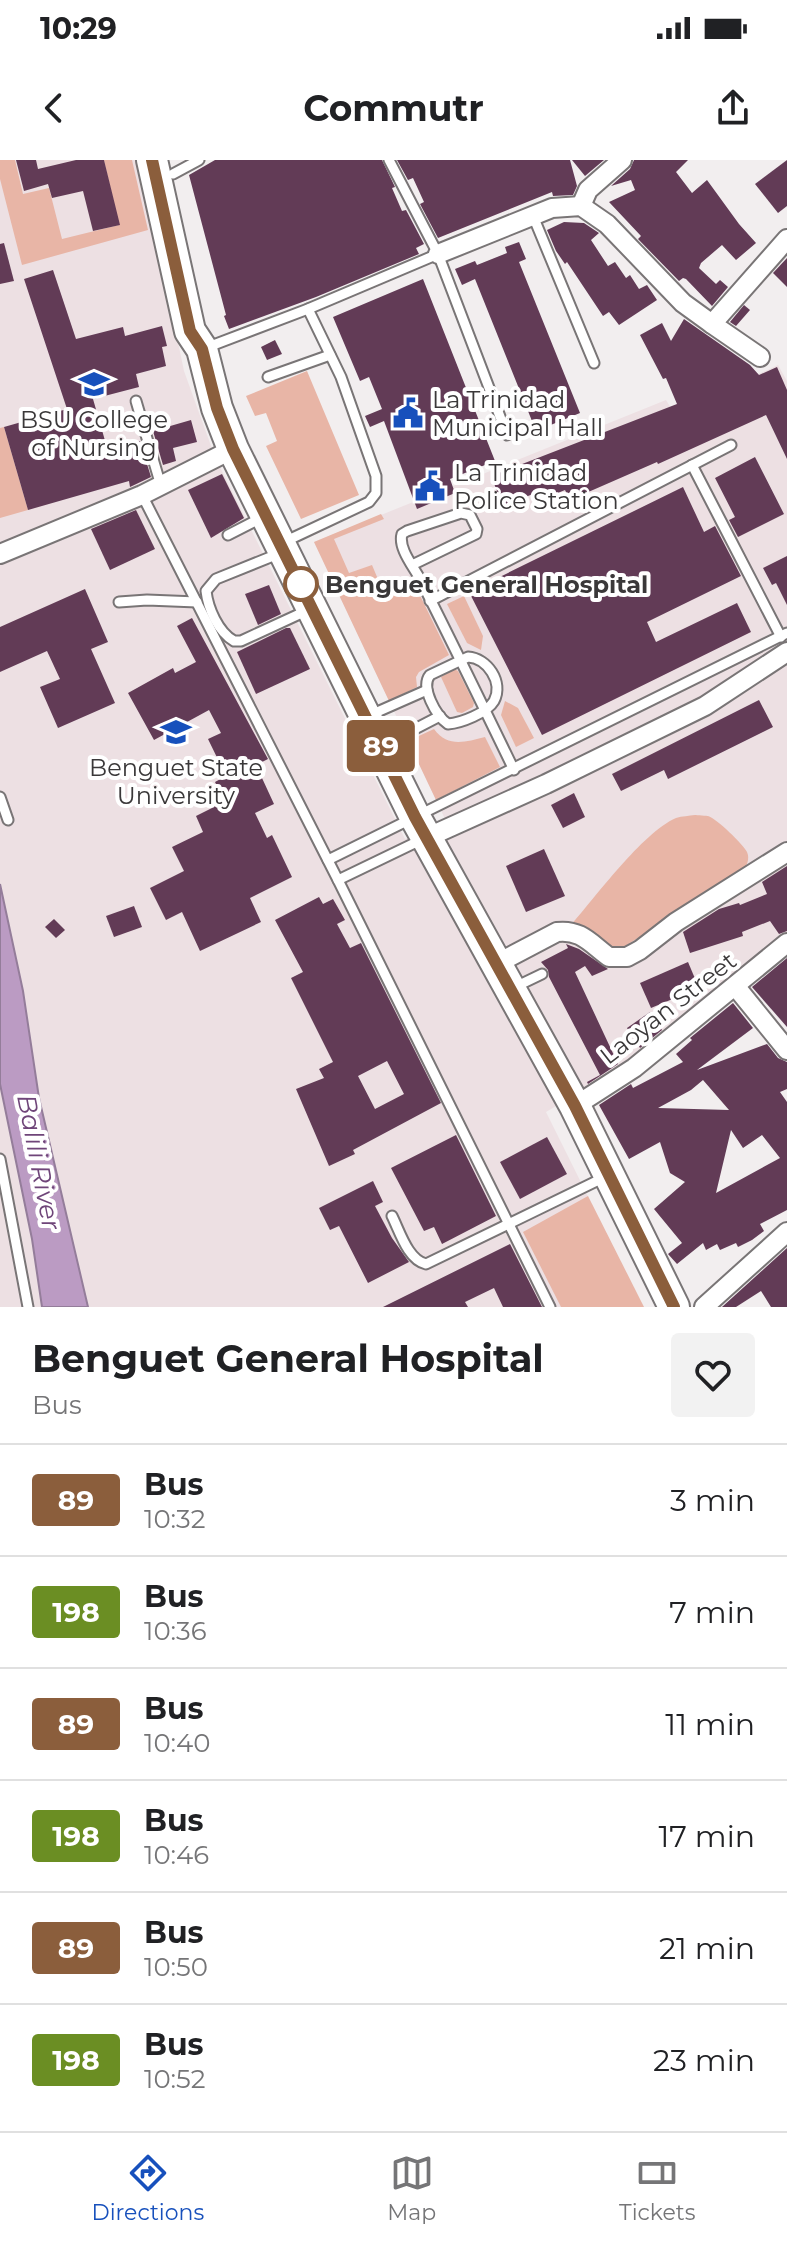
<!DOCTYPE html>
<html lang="en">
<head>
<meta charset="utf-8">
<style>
  body { margin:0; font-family:Montserrat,sans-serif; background:#f2f2f2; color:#202124; height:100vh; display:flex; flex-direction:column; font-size:30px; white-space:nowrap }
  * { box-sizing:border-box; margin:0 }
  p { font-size:26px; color:#757577 }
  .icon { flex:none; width:44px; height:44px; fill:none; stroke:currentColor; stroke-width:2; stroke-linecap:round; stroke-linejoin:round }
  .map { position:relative; height:1147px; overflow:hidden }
  .side { display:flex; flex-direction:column; background:#fff; flex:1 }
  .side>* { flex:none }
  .badge { padding:0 16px; border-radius:6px; font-size:28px; line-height:52px }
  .map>.badge { position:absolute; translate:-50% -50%; box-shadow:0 0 0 4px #fff }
  .round { display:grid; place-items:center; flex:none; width:84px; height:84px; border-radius:8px; background:#f2f2f2 }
  .summary { display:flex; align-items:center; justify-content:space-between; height:136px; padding:0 32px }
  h1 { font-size:38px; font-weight:700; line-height:60px }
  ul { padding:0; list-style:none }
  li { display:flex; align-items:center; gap:24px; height:112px; padding:0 32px; border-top:2px solid #e0e0e0 }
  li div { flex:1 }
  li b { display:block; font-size:30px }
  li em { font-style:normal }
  li .badge { min-width:88px; font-weight:700; text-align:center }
  .status { display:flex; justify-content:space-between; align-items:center; height:56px; padding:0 40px; background:#fff; direction:ltr }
  .status svg { height:22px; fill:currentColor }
  header { display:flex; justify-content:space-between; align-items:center; height:104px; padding:0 32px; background:#fff; font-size:36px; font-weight:700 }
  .dock { display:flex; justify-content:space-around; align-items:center; height:112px; border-top:2px solid #e0e0e0; background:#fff; font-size:22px; color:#757577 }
  .dock a { display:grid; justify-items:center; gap:4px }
  .dock .active { color:#1750bc }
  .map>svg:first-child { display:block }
  .built { fill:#ede0e3 }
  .green { fill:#e8b5a6 }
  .water { fill:#bb9bc3; stroke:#947d9a; stroke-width:2 }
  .building { fill:#623b56; fill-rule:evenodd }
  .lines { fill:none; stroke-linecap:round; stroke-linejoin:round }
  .service-casing { stroke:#797576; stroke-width:13 }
  .minor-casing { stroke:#797576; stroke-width:22 }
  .trunk-casing { stroke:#797576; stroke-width:34 }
  .service { stroke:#fff; stroke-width:9 }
  .minor { stroke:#fff; stroke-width:18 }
  .trunk { stroke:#fff; stroke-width:30 }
  .line-casing { stroke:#fff; stroke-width:18 }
  .line { stroke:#8b5e3c; stroke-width:12 }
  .stop-dot { fill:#fff; stroke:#8b5e3c; stroke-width:4 }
  .labels { text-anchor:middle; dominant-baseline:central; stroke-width:8; stroke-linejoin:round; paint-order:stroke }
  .poi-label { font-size:24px; fill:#3a3839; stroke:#fff; text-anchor:start }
  .stop-label { font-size:24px; font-weight:bold; fill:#3a3839; stroke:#fff; text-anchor:start }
  .street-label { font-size:24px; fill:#3a3839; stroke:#fff }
  .water-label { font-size:26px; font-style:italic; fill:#6f4579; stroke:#fff }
</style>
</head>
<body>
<div class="status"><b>10:29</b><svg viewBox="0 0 49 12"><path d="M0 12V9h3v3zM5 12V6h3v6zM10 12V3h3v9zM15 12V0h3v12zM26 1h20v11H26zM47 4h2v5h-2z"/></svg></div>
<header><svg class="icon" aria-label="back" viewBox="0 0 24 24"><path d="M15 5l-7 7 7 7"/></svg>Commutr<svg class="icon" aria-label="share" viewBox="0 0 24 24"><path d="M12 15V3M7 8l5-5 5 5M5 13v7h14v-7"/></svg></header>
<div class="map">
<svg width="787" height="1147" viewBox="0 0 787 1147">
  <rect width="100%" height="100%" fill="#f2eeef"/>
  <!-- built -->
  <polygon class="built" points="0,0 140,0 184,211 215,297 405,679 445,659 314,382 666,240 674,253 778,205 787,221 787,777 629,903 546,952 643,1147 0,1147"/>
  <!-- green -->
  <g class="green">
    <polygon points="0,0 15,0 23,34 49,28 62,79 119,65 104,0 132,0 148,70 22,105 0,19"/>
    <polygon points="307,211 359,335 301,359 266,286 277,281 266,253 255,256 246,236"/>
    <polygon points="4,267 28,350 0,358 0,268"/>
    <polygon points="381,354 384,359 334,379 349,413 372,405 380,424 395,417 414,423 449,495 419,512 416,517 417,527 389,541 314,382"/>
    <polygon points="464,436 483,476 481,490 467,483 447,444"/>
    <polygon points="454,509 458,511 474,543 473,547 462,553 457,552 441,517"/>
    <polygon points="505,541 518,548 534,578 516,587 501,555"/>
    <path d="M434,569C448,588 465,582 485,577L500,607L436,640L408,581Z"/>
    <path d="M695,655C696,655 708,656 708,656C717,659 743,684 747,692C750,699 747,705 743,711L619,790H612L570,766C596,737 642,673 676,658C682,656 689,656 695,655Z"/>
    <polygon points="588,1036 644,1147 561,1147 523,1072"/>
  </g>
  <!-- water -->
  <polygon class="water" points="0,724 23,831 39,938 88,1147 42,1147 32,1079 0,924"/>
  <!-- building -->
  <g class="building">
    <polygon points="16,0 36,0 38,9 76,0 104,0 120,65 93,71 83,31 52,38 48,24 24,31"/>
    <polygon points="215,0 382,0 395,27 392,28 402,51 406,50 424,84 416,88 419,94 316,137 229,169 224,156 226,155 189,15"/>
    <polygon points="397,0 570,0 577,26 573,35 553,36 552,32 438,78 420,44 424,42 413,18 408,20"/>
    <polygon points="572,0 604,0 585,16"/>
    <polygon points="634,0 688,0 676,12 692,33 707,20 739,64 756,83 736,100 722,85 701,103 699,108 716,124 720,120 728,127 712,146 686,119 683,118 679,121 638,79 641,76 609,42 635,30 631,20 611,26 630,9"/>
    <polygon points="787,0 787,46 778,53 755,24"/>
    <polygon points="564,62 584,63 599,73 591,80 608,106 615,102 626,118 630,115 639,129 647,125 657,140 619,165 609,152 603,156 567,102 565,104 556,91 547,70"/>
    <polygon points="519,82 526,99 519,102 580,253 536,271 475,119 462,125 455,109 475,101 477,105 507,93 505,87"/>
    <polygon points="4,83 14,121 0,124 0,84"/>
    <polygon points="787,98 787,127 773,113"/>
    <polygon points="53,110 76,179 123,167 125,176 162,166 167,186 162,187 166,206 136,214 139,227 93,239 108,291 140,281 151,317 130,327 129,321 28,350 4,267 67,249 24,119"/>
    <polygon points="423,119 495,301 450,319 455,333 417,349 384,261 370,267 365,256 382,249 369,217 360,221 333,157"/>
    <polygon points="744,145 750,150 736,166 730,162"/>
    <polygon points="684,159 750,205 759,215 777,207 787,230 787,299 766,255 658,304 657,302 570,340 565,330 541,340 538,332 503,346 491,316 677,244 666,218 663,219 640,175 662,163 671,181"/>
    <polygon points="275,180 282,194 267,200 261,187"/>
    <polygon points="191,260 197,282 173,288 176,301 163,305 153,271"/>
    <polygon points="755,297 784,354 738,377 729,360 735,357 715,318"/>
    <polygon points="222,314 244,358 211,378 188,330"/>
    <polygon points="683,327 704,372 715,366 741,416 647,462 656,482 737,443 751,472 542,575 469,432"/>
    <polygon points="136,350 155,389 110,410 91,369"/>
    <polygon points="787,396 787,445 776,423 772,425 763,408"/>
    <polygon points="269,425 281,454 258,465 245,434"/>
    <polygon points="85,429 108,482 91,489 115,543 58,568 40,527 60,519 47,491 0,512 0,467"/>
    <polygon points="192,458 268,599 256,605 274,644 255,653 267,678 272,675 292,717 250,738 261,762 200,791 182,752 166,760 150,728 184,711 172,687 203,672 196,656 212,648 208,640 221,634 215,622 226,616 208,579 221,573 209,550 154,580 128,533 173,508 175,513 196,502 177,466"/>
    <polygon points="286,468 290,468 310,509 256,534 237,492"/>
    <polygon points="759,540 773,567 668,619 664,610 621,631 612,614"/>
    <polygon points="574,633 585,657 563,668 551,645"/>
    <polygon points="544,689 565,736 526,752 506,706"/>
    <polygon points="787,706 787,771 779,774 770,761 742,772 743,776 690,793 683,772 719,749 739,743 740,745 767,734 762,722"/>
    <path d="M319,737L323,744L333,739L345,760L337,764L350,788L361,783L441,943L353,990L355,994L329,1006L296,929L324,918L319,909L333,902L291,818L303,812L275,760ZM387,901L404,934L375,949L358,916Z"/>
    <polygon points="134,746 142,767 114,777 106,756"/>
    <polygon points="54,759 65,770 56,778 45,767"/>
    <polygon points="566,784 579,789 608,809 592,816 585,806 575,812 618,904 588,924 587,922 600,915 549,817 548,810 541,802 568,788"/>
    <polygon points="787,798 787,867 752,827"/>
    <polygon points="688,802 699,828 651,848 640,823"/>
    <path d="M733,843L753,868L697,910L767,884L778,898L787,902V929L780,932L787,942V1050L760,1064L764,1071L752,1080L738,1087L736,1083L720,1090L717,1084L706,1090L703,1083L677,1104L668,1094L682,1083L654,1049L685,1022L670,1013L660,982L629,999L599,945L631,924L633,928L683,902L676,894L692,880L690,878ZM703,920L729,950L658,948L691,930ZM731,970L743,988L762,975L780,998L716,1033Z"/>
    <polygon points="650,852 662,870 640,888 627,868"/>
    <polygon points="456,975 496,1056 442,1084 434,1067 424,1071 391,1008"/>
    <polygon points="547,977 567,1014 520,1039 500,1002"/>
    <polygon points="373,1021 383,1042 375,1046 392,1078 409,1102 368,1123 339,1066 330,1070 319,1048"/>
    <polygon points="510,1084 542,1147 503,1147 494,1128 465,1142 468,1147 383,1147"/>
    <polygon points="787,1088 787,1147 771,1147 761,1131 736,1147 722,1147"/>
  </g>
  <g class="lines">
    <!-- service casing -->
    <g class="service-casing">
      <g id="service">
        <polyline points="389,0 438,94 507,275"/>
        <polyline points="173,14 199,0"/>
        <polyline points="533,56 594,203"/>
        <polyline points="208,187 308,149 438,94"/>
        <polyline points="268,217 330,195"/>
        <polyline points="136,241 161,326"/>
        <polyline points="692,305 781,477"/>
        <polyline points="142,335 338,720 550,1147"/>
        <polyline points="228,375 261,358"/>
        <polyline points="284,382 369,342 376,333 376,316 341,217 308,149"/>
        <path d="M278,394L216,419L206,431C208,448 218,472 234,481H241L306,451"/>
        <path d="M412,405L476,374L477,369L470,355L461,353L407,371L402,374C398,388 413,406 420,419C452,482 483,546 514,610"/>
        <polyline points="430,441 731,285"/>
        <polyline points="119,442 147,440 197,442"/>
        <path d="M468,497C487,498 504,522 494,541C487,553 461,563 448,564C436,556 420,527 430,515Z"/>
        <polyline points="368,556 427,530"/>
        <polyline points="384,585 440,556"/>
        <polyline points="0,637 8,660"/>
        <polyline points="328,700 787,473"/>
        <polyline points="338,720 423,679"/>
        <polyline points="515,827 542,814"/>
        <polyline points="0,999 28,1147"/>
        <path d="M392,1056C400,1072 408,1100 426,1104L605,1017"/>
      </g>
    </g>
    <!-- minor casing -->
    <g class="minor-casing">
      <g id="minor">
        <polyline points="581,46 588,30 622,0"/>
        <polyline points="438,94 552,48 581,46 607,64 683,143 712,164"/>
        <polyline points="760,197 712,164 787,79"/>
        <polyline points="0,394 142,335 233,289"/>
        <polyline points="426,678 546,624 705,546 787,492"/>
        <path d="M498,803L557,772C581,769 591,784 609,797H627L640,790L676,762L787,692"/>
        <polyline points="736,827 787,890"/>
        <polyline points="575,946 634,908 787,783"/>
        <polyline points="704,1147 787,1072"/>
      </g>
    </g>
    <!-- trunk casing -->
    <g class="trunk-casing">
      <polyline id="trunk" points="152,0 190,171 202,189 217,248 233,289 415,657 575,946 674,1147"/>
    </g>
    <!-- service -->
    <use href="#service" class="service"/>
    <!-- minor -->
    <use href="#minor" class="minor"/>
    <!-- trunk -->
    <use href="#trunk" class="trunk"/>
  </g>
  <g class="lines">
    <!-- line casing -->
    <g class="line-casing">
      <polyline id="line" points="152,0 190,171 202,189 217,248 233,289 415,657 575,946 674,1147"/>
    </g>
    <!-- line -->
    <use href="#line" class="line"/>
  </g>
  <!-- icons -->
  <defs>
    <g id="university-bare" transform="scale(2.4)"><path d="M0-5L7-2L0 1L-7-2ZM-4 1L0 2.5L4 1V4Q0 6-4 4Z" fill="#1750bc" stroke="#fff" stroke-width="2.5" paint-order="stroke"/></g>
    <g id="civic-bare" transform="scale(2.4)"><path d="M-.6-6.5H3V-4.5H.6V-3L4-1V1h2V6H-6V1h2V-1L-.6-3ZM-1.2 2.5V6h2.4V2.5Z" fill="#1750bc" stroke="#fff" stroke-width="2.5" paint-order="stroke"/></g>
  </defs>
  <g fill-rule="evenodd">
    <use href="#university-bare" x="94" y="224"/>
    <use href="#civic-bare" x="408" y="253"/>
    <use href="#civic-bare" x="430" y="326"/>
    <use href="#university-bare" x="176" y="572"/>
  </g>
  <!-- markers -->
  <circle class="stop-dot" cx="301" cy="424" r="16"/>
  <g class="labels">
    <!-- poi labels -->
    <g class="poi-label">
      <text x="432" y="239">La Trinidad<tspan x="432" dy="28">Municipal Hall</tspan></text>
      <text x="94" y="259" text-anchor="middle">BSU College<tspan x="94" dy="28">of Nursing</tspan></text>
      <text x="454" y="312">La Trinidad<tspan x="454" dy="28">Police Station</tspan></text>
      <text x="176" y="607" text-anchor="middle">Benguet State<tspan x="176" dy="28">University</tspan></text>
    </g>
    <!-- stop labels -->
    <g class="stop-label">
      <text x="325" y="424">Benguet General Hospital</text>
    </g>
    <!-- street labels -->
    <g class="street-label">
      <text transform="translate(668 848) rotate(-38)">Laoyan Street</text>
    </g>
    <!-- water labels -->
    <g class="water-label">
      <text transform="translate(39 1002) rotate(79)">Balili River</text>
    </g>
  </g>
</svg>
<b class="badge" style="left:381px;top:586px;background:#8b5e3c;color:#fff">89</b>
</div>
<section class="side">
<div class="summary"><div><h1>Benguet General Hospital</h1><p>Bus</p></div><a class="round"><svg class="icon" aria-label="heart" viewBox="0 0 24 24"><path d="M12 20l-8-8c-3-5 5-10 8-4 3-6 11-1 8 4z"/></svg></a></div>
<ul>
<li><span class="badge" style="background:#8b5e3c;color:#fff">89</span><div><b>Bus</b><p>10:32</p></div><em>3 min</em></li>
<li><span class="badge" style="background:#6b8e23;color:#fff">198</span><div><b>Bus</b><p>10:36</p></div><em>7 min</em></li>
<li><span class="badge" style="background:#8b5e3c;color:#fff">89</span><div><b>Bus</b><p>10:40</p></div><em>11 min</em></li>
<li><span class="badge" style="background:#6b8e23;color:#fff">198</span><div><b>Bus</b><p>10:46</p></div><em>17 min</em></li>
<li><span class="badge" style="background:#8b5e3c;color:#fff">89</span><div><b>Bus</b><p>10:50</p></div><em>21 min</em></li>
<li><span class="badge" style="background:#6b8e23;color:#fff">198</span><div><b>Bus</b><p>10:52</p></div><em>23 min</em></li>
</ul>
</section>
<nav class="dock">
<a class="active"><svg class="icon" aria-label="directions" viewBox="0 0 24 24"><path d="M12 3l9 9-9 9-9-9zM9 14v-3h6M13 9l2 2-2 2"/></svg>Directions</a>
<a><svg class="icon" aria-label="map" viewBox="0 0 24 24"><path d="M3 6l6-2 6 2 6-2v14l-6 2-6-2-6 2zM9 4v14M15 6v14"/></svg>Map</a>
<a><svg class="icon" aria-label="tickets" viewBox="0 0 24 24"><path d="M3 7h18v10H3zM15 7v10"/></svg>Tickets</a>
</nav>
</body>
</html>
